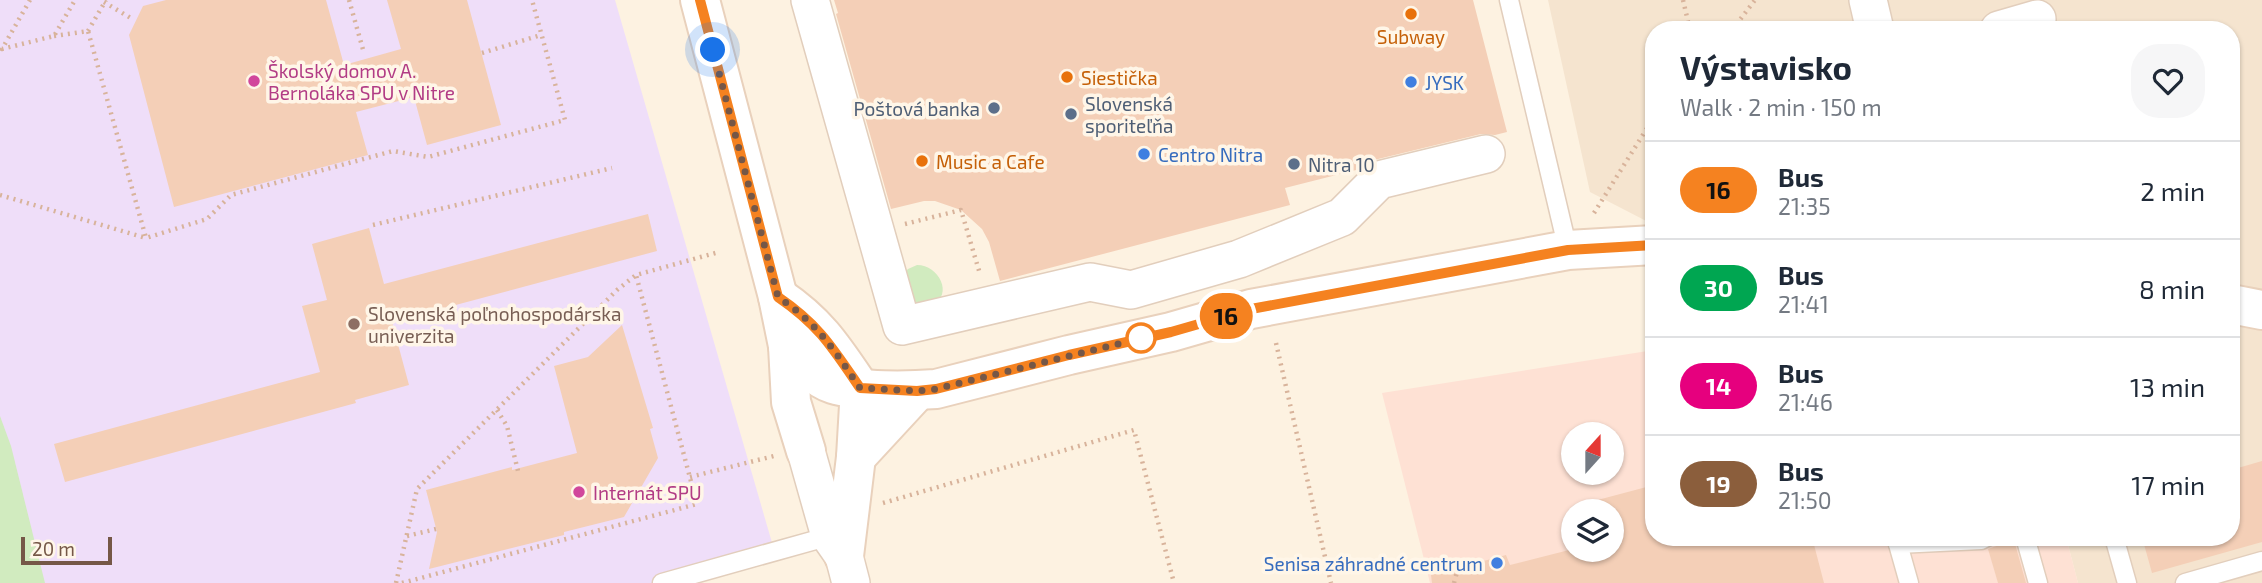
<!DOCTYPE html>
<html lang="en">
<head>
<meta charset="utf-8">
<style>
  body { margin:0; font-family:"Exo 2",sans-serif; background:#f6f6f7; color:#1f2937; height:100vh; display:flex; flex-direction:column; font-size:26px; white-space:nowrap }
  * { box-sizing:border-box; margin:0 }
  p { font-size:23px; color:#747a83 }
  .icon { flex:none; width:38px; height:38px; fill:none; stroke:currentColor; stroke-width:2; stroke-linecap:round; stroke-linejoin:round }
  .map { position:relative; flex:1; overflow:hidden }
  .panel { position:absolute; left:1645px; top:21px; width:595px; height:525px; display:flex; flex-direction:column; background:#fff; border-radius:28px; box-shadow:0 2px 5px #0004 }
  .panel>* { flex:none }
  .badge { padding:0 14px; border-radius:23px; font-size:24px; line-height:46px }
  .needle { width:46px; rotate:21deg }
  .fabs { position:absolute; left:1561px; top:422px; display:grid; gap:14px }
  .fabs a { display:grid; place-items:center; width:63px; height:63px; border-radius:50%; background:#fff; box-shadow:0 2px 5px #0004; font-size:35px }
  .scale { position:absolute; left:21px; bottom:18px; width:91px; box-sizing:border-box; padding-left:7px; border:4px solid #755747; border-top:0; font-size:19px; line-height:24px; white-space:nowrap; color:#755747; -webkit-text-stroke:5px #fff6e8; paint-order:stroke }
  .you { position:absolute; width:35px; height:35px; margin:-18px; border:5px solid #fff; border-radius:50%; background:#1a73e8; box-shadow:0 0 0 10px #1a73e833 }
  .map>.badge { position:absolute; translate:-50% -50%; box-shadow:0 0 0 4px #fff }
  .round { display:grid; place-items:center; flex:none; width:74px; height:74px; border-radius:28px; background:#f6f6f7 }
  .headline { display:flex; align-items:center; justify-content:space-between; height:119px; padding:0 35px }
  h1 { font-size:33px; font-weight:700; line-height:52px }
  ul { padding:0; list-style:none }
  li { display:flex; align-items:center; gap:21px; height:98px; padding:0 35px; border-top:2px solid #e0e1e3 }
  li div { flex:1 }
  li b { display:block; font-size:26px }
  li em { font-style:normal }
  li .badge { min-width:77px; font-weight:700; text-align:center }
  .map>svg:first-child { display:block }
  .residential { fill:#f5e4cf }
  .commercial { fill:#fee1d4; fill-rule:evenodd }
  .education { fill:#efdef9 }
  .green { fill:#d1ebbf }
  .building { fill:#f4cfb7 }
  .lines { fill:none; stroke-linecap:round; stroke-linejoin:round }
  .lane-casing { stroke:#e2cebc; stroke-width:21 }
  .street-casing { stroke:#e2cebc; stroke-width:40 }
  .secondary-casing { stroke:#e9d1bc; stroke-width:42 }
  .path { stroke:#d8b39b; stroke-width:4.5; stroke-dasharray:2 5; stroke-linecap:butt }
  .lane { stroke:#fff; stroke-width:18 }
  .street { stroke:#fff; stroke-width:37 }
  .secondary { stroke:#fff; stroke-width:38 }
  .line-casing { stroke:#fff; stroke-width:16 }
  .line { stroke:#f58220; stroke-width:10 }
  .walk { stroke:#755747; stroke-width:7; stroke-dasharray:0 12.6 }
  .food-dot { fill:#e8710a; stroke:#fff6e8; stroke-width:2.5 }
  .hotel-dot { fill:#d1479c; stroke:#fff6e8; stroke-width:2.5 }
  .shop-dot { fill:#3f7fe0; stroke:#fff6e8; stroke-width:2.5 }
  .service-dot { fill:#5c6f8a; stroke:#fff6e8; stroke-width:2.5 }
  .education-dot { fill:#8d6e63; stroke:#fff6e8; stroke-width:2.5 }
  .stop-dot { fill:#fff; stroke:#f58220; stroke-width:3.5 }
  .labels { text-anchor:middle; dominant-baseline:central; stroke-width:7; stroke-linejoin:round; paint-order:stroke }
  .food-label { font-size:19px; fill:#c56008; stroke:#fff6e8; text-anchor:start }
  .hotel-label { font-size:19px; fill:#b23c85; stroke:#fff6e8; text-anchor:start }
  .shop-label { font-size:19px; fill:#366cbe; stroke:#fff6e8; text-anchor:start }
  .service-label { font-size:19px; fill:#4e5e75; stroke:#fff6e8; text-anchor:start }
  .education-label { font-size:19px; fill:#785e54; stroke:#fff6e8; text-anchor:start }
</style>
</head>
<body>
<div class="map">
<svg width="2262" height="583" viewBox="0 0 2262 583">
  <rect width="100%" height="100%" fill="#fdf2e1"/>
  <!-- residential -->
  <polygon class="residential" points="1548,0 2262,0 2262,583 2078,583 2066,537 2231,537 2231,30 1654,30 1654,225 1590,192"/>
  <!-- commercial -->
  <path class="commercial" d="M1654,350V537H2066L2078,583H1430L1382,393ZM1573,434H1612V472H1573ZM1573,511H1612V550H1573Z"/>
  <!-- education -->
  <polygon class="education" points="0,0 615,0 777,560 695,583 0,583"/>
  <!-- green -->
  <g class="green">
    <path d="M917,265C939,265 954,295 932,305C927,308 919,308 914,309L901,276L908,269Z"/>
    <polygon points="0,416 11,446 45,583 0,583"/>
  </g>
  <!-- building -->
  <g class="building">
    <polygon points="166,0 326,0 344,65 401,49 387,0 467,0 501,125 427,145 414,97 356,112 368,155 174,207 129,35 143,6"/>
    <polygon points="834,0 1473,0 1507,132 1495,135 1481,134 1374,160 1360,169 1285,188 1290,205 1000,281 989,242 982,229 961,210 935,201 924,201 891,209 836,14 838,13"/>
    <polygon points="648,214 657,251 392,322 409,385 355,400 356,403 65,482 54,444 320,372 302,306 327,300 312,244 369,228 384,284"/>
    <polygon points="622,325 653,428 650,429 658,458 624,517 564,532 564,535 429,569 437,532 426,490 512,467 512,470 577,453 554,366 588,357"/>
    <polygon points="2262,461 2262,542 2152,573 2142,537 2231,537 2231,470"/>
    <polygon points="1654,485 1654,537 1812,537 1824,583 1432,583 1431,575 1506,555 1510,565 1573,549 1612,550 1612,511 1577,511 1575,506"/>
    <polygon points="2014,540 2026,583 1998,583 1988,549"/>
  </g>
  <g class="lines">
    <!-- lane casing -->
    <g class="lane-casing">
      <g id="lane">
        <polyline points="1509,0 1568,250"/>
        <polyline points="1896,537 1909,583"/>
        <polyline points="2025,537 2038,583"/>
        <polyline points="2114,537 2127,583"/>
        <polyline points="1898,544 1981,540 1987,537"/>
        <polyline points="662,583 830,536"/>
        <polyline points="2185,583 2262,561"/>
      </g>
    </g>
    <!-- street casing -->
    <g class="street-casing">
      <g id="street">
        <polyline points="810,0 902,326 1090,282 1131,290 1239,259 1342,217 1379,180 1486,154"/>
        <polyline points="1868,0 1875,30"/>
        <polyline points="1999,30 2037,19"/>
        <polyline points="806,451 830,536 844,556 851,583"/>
      </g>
    </g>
    <!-- secondary casing -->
    <g class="secondary-casing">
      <g id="secondary">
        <polyline points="700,0 778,297 788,346 791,402 806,451"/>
        <path d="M778,297C818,324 833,348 860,388"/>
        <polyline points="2231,304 2262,310"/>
        <path d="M788,346C799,359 816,379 833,384C860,392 908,391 936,389L1069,355L1171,332L1251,309L1568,250L1654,245"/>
        <polyline points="856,457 917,391"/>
        <polyline points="844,556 856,457 860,388"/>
      </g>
    </g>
    <!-- path -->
    <g class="path">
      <polyline points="30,0 2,49 54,36 75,0"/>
      <polyline points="349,0 364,53"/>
      <polyline points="1683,0 1690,30"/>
      <polyline points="104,2 134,20"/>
      <polyline points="1732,30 1755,0"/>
      <polyline points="88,31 106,0"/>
      <polyline points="54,36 88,31 146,238 207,219 231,195 393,151 428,157 565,120 532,0"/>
      <polyline points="482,53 541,35"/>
      <polyline points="0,195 146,238"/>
      <polyline points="1594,213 1654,117"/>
      <polyline points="905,224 961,210 980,274"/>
      <polyline points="373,225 612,168"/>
      <polyline points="1276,343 1331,583"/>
      <polyline points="497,410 507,426 518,471"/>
      <polyline points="690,477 774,456"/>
      <polyline points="883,503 1134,430 1174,583"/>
      <polyline points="407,536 436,529"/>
      <polyline points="396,583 417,489 617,290 636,275 719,252"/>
      <polyline points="402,583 697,504 636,275"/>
      <polyline points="1454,583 1460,561"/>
    </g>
    <!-- lane -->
    <use href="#lane" class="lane"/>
    <!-- street -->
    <use href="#street" class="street"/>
    <!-- secondary -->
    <use href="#secondary" class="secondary"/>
  </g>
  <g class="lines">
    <!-- line casing -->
    <g class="line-casing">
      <path id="line" d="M700,0L778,297C819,325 832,347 860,388L917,391L936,389L1069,355L1171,332L1251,309L1568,250L1654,245"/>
    </g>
    <!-- line -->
    <use href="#line" class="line"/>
    <!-- walk -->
    <path class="walk" d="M713,50L778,297C819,325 832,347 860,388L917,391L936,389L1146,337L1141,338"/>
  </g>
  <!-- markers -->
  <g class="food-dot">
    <circle cx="1411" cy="14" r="7"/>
    <circle cx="1067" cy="77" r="7"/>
    <circle cx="922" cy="161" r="7"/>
  </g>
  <g class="hotel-dot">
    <circle cx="254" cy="81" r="7"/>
    <circle cx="579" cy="492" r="7"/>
  </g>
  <g class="shop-dot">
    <circle cx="1411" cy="82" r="7"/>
    <circle cx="1144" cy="154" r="7"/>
    <circle cx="1497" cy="563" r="7"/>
  </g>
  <g class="service-dot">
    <circle cx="994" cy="108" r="7"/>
    <circle cx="1071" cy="114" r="7"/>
    <circle cx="1294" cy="164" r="7"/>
  </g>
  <circle class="education-dot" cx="354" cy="324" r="7"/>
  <circle class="stop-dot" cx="1141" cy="338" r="14"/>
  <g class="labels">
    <!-- food labels -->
    <g class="food-label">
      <text x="1411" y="36" text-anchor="middle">Subway</text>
      <text x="1081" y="77">Siestička</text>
      <text x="936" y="161">Music a Cafe</text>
    </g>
    <!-- hotel labels -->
    <g class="hotel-label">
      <text x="268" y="70">Školský domov A.<tspan x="268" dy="22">Bernoláka SPU v Nitre</tspan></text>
      <text x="593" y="492">Internát SPU</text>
    </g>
    <!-- shop labels -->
    <g class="shop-label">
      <text x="1425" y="82">JYSK</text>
      <text x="1158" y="154">Centro Nitra</text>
      <text x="1483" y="563" text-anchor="end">Senisa záhradné centrum</text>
    </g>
    <!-- service labels -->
    <g class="service-label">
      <text x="1085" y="103">Slovenská<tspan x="1085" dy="22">sporiteľňa</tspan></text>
      <text x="980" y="108" text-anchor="end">Poštová banka</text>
      <text x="1308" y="164">Nitra 10</text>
    </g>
    <!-- education labels -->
    <g class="education-label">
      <text x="368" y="313">Slovenská poľnohospodárska<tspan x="368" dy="22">univerzita</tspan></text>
    </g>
  </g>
</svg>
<div class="fabs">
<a><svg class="needle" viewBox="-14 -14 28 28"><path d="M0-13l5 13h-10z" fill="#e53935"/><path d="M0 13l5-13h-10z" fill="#747a83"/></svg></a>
<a><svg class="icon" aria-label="layers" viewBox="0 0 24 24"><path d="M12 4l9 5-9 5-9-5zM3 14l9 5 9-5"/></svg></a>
</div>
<div class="scale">20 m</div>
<div class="you" style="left:713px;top:50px"></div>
<b class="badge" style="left:1226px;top:316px;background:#f58220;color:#111">16</b>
<section class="panel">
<div class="headline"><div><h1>Výstavisko</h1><p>Walk · 2 min · 150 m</p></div><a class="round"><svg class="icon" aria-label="heart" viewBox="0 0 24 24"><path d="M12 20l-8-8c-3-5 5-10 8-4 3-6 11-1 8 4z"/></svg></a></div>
<ul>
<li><span class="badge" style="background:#f58220;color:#111">16</span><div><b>Bus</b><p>21:35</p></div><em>2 min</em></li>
<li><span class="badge" style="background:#00a651;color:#fff">30</span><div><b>Bus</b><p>21:41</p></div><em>8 min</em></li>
<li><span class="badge" style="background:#e6007e;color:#fff">14</span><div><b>Bus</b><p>21:46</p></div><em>13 min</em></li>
<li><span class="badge" style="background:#8b5e3c;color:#fff">19</span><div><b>Bus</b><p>21:50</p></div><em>17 min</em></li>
</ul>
</section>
</div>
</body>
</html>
